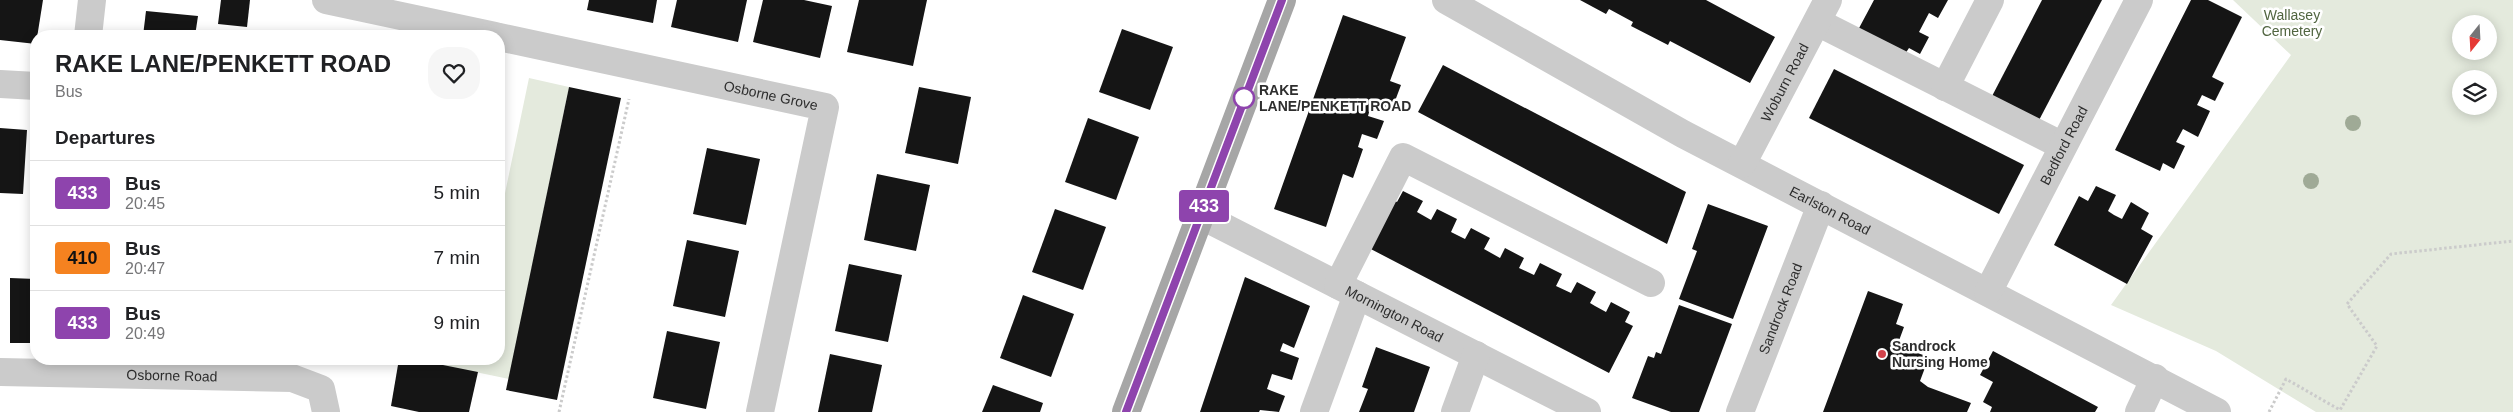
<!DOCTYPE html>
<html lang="en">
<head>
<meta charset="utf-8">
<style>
  body { margin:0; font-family:Arial,sans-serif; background:#f6f6f6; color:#202124; height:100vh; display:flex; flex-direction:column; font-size:19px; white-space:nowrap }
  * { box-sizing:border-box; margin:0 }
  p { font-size:16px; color:#757577 }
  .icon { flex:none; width:28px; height:28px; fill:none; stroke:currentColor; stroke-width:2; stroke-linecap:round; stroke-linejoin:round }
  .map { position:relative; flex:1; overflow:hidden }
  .sheet { position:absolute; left:30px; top:30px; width:475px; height:335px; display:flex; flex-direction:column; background:#fff; border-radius:20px; box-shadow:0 2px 12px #0003 }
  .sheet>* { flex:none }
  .badge { padding:0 10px; border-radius:4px; font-size:18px; line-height:32px }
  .needle { width:32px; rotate:198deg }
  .controls { position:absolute; left:2452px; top:15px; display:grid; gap:10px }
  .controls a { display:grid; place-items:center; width:45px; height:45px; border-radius:50%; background:#fff; box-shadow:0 2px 12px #0003; font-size:25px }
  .map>.badge { position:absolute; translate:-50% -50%; box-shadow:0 0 0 2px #fff }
  h2 { padding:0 25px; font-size:19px; line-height:45px }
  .round { display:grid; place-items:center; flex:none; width:52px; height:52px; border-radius:20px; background:#f6f6f6 }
  .overview { display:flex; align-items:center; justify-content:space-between; height:85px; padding:0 25px }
  h1 { font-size:24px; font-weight:800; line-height:38px }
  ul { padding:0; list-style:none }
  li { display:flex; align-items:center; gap:15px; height:65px; padding:0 25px; border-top:1px solid #e0e0e0 }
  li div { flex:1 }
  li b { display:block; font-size:19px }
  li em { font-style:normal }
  li .badge { min-width:55px; font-weight:700; text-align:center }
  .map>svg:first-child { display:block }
  .green { fill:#e4eadd; fill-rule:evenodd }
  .building { fill:#151515 }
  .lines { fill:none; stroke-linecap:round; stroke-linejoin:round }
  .path { stroke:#cbcbcb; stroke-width:3; stroke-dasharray:2.5 2.5; stroke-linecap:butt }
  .minor { stroke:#cbcbcb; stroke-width:28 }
  .major { stroke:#a6a6a6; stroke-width:28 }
  .tree { fill:#9faa96 }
  .line-casing { stroke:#fff; stroke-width:11 }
  .line { stroke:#8e44ad; stroke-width:8 }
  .stop-dot { fill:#fff; stroke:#8e44ad; stroke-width:2.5 }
  .poi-dot { fill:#d2434b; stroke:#fff; stroke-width:2 }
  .labels { text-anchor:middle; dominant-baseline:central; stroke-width:5; stroke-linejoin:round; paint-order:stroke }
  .park-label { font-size:14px; fill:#516540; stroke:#fff }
  .street-label { font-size:14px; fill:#2e2e2e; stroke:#fff }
  .stop-label { font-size:14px; font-weight:bold; fill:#2e2e2e; stroke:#fff; text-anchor:start }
  .poi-label { font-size:14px; font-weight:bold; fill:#2e2e2e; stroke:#fff; text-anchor:start }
</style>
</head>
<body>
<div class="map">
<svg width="2513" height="412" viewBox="0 0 2513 412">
  <rect width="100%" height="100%" fill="#fff"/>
  <!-- green -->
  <g class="green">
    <path d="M2233,0H2513V412H2316L2216,351L2111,305L2291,55ZM2461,24H2489V51H2461ZM2461,79H2489V106H2461Z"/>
    <polygon points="529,78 569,87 509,379 413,359 499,359 499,222"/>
  </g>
  <!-- building -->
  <g class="building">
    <polygon points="0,0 43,0 36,44 0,40"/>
    <polygon points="221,0 250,0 247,27 218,24"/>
    <polygon points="589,0 657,0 653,23 587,10"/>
    <polygon points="677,0 747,0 738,42 671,27"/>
    <polygon points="763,0 804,0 832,6 820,58 753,42"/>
    <polygon points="859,0 927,0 913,66 847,52"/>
    <polygon points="1580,0 1706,0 1775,37 1750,83 1670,41 1668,45 1631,26 1633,22 1609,9 1606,14"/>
    <polygon points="1874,0 1948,0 1938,18 1929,13 1919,32 1929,37 1920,54 1909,48 1905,54 1858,30"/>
    <polygon points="2042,0 2102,0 2037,124 1990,100"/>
    <polygon points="2191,0 2208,0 2242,17 2212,77 2224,83 2215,101 2202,95 2197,105 2210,111 2198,137 2183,129 2176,142 2185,146 2174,169 2163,163 2160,171 2115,150"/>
    <polygon points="146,11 198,16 195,36 143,36"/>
    <polygon points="1343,15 1406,37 1390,81 1401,85 1392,109 1372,102 1368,116 1384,121 1377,139 1362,134 1358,147 1363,149 1353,178 1343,174 1326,227 1274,209"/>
    <polygon points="1122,29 1173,47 1150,110 1099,92"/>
    <polygon points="324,30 349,35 349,36 323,36"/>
    <polygon points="1443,65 1686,192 1667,244 1418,112"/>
    <polygon points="1834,69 2024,165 1999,214 1809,118"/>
    <polygon points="569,87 621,98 557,400 506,390"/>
    <polygon points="919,87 971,97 958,164 905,153"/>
    <polygon points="1088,118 1139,137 1116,200 1065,182"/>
    <polygon points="0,128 27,130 23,194 0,193"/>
    <polygon points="707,148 760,159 746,225 693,214"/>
    <polygon points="877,174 930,185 916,251 864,240"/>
    <polygon points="2096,186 2116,195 2108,211 2114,215 2122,219 2131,202 2149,213 2141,229 2153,236 2127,284 2054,245 2079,196 2088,201"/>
    <polygon points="1403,191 1423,201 1417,212 1431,220 1437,209 1457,219 1451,232 1465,239 1471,228 1490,238 1484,249 1500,258 1505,248 1524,258 1519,268 1534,275 1540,263 1562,274 1556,286 1571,293 1577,282 1596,292 1590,303 1595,306 1606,312 1611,302 1630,312 1625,322 1633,326 1609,373 1365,246 1389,198 1397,202"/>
    <polygon points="1708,204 1768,226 1733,319 1679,299 1697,251 1692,249"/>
    <polygon points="1055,209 1106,227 1083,290 1032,272"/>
    <polygon points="687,240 739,251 725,317 673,306"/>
    <polygon points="849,264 902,275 888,342 835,331"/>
    <polygon points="1245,277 1310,306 1294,348 1283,343 1280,351 1299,358 1292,380 1272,374 1267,389 1285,396 1279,412 1260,410 1259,412 1200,412"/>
    <polygon points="10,278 36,279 36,343 10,343"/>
    <polygon points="1868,291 1903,304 1896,324 1904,327 1897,346 1929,357 1920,381 1928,387 1971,403 1967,412 1823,412"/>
    <polygon points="1023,295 1074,314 1051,377 1000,358"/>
    <polygon points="1679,305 1732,324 1699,412 1671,412 1632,398 1648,356 1654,358 1656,352 1661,354"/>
    <polygon points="667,331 720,342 706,409 653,398"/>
    <polygon points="1376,347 1430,367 1414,412 1359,412 1368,389 1362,387"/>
    <polygon points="1993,351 2098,407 2095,412 1990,412 1992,407 1983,402 1993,382 1980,375"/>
    <polygon points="830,354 882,365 872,412 818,412"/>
    <polygon points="399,359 413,359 478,372 469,412 419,412 391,406"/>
    <polygon points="993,385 1043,403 1040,412 982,412"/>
  </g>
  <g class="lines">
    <!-- path -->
    <g class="path">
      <polyline points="559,412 629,99"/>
      <polyline points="2269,412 2286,379 2340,410 2377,346 2347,304 2391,254 2513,241"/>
    </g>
    <!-- minor -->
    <g class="minor">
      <polyline points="326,0 495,36"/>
      <path id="s1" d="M1446,0L1683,134L2217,412"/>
      <polyline points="1817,22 2063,146"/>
      <polyline points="88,36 92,0"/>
      <path id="s2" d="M499,37L825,107L760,412"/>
      <polyline points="0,84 36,86"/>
      <polyline points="1945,87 1990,0"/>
      <path id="s3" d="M1742,164L1828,0"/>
      <path id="s4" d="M1200,215L1587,412"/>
      <polyline points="1338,285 1403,157 1651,283"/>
      <path id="s5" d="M1988,292L2139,0"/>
      <path id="s6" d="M0,372L292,378L321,389L326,412"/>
      <polyline points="1314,412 1357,295"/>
      <polyline points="1455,412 1476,355"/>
      <path id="s7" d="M1740,412L1821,205"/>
      <polyline points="2139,412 2155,378"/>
    </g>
    <!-- major -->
    <polyline class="major" points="1126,412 1282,0"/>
  </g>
  <!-- trees -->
  <g class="tree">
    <circle cx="2353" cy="123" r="8"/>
    <circle cx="2311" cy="181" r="8"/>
  </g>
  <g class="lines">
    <!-- line casing -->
    <g class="line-casing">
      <polyline id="line" points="1126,412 1282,0"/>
    </g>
    <!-- line -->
    <use href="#line" class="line"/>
  </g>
  <!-- markers -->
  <circle class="stop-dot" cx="1244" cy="98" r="10"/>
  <circle class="poi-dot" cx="1882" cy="354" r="5"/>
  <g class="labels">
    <!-- park labels -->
    <g class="park-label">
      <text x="2292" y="15">Wallasey<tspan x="2292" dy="16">Cemetery</tspan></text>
    </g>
    <!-- street labels -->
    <g class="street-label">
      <text stroke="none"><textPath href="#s3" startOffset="92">Woburn Road</textPath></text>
      <text stroke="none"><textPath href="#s2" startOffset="278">Osborne Grove</textPath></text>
      <text stroke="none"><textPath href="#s5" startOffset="165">Bedford Road</textPath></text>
      <text stroke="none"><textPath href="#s1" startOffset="438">Earlston Road</textPath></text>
      <text stroke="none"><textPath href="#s7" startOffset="111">Sandrock Road</textPath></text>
      <text stroke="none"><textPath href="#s4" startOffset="218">Mornington Road</textPath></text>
      <text stroke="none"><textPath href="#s6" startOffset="172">Osborne Road</textPath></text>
    </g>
    <!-- stop labels -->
    <g class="stop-label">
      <text x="1259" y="90">RAKE<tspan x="1259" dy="16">LANE/PENKETT ROAD</tspan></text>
    </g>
    <!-- poi labels -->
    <g class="poi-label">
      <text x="1892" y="346">Sandrock<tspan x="1892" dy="16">Nursing Home</tspan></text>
    </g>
  </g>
</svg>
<div class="controls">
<a><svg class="needle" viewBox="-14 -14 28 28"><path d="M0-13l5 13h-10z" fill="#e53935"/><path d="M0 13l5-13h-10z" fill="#757577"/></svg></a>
<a><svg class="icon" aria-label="layers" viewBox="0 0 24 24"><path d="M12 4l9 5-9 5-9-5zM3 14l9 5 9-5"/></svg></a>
</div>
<b class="badge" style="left:1204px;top:206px;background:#8e44ad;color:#fff">433</b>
<section class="sheet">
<div class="overview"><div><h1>RAKE LANE/PENKETT ROAD</h1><p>Bus</p></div><a class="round"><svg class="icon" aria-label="heart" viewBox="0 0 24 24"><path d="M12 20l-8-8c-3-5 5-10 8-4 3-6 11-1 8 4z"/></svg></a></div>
<h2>Departures</h2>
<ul>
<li><span class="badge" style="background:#8e44ad;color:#fff">433</span><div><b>Bus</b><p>20:45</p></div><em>5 min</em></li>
<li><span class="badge" style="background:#f58220;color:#111">410</span><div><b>Bus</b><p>20:47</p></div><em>7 min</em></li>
<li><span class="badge" style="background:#8e44ad;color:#fff">433</span><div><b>Bus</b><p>20:49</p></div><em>9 min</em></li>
</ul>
</section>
</div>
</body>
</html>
